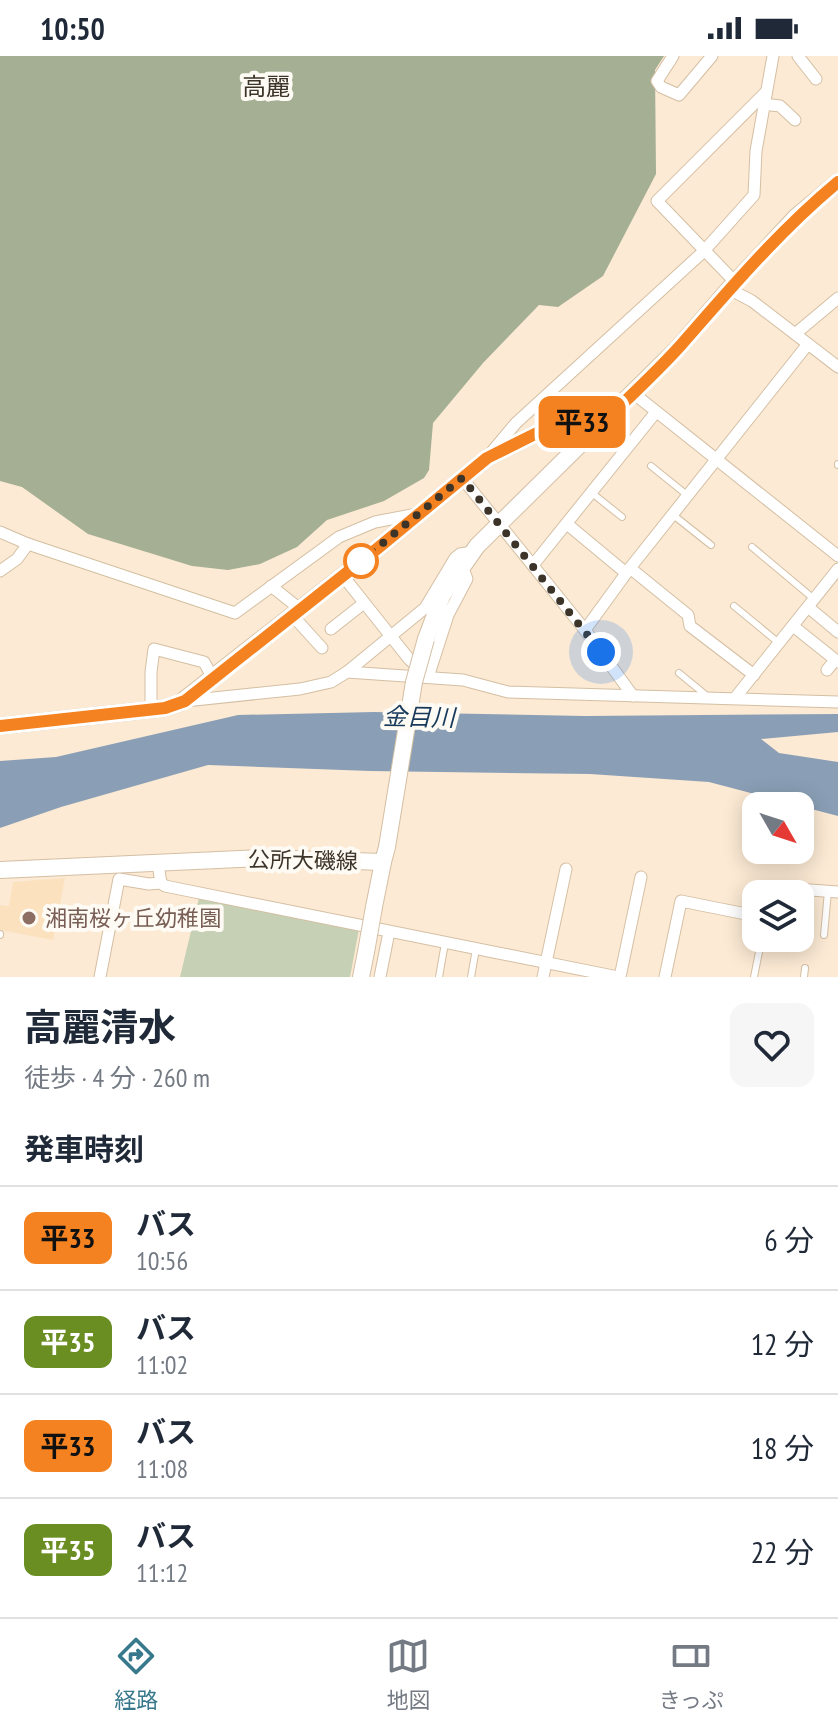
<!DOCTYPE html>
<html lang="ja">
<head>
<meta charset="utf-8">
<style>
  body { margin:0; font-family:"PT Sans Narrow","Noto Sans JP",sans-serif; background:#f6f6f7; color:#1f2937; height:100vh; display:flex; flex-direction:column; font-size:30px; white-space:nowrap }
  * { box-sizing:border-box; margin:0 }
  p { font-size:26px; color:#747a83 }
  .icon { flex:none; width:44px; height:44px; fill:none; stroke:currentColor; stroke-width:2; stroke-linecap:round; stroke-linejoin:round }
  .map { position:relative; height:921px; overflow:hidden }
  .details { display:flex; flex-direction:column; background:#fff; flex:1 }
  .details>* { flex:none }
  .badge { padding:0 16px; border-radius:12px; font-size:28px; line-height:52px }
  .needle { width:52px; rotate:129deg }
  .controls { position:absolute; left:742px; top:736px; display:grid; gap:16px }
  .controls a { display:grid; place-items:center; width:72px; height:72px; border-radius:16px; background:#fff; box-shadow:0 4px 20px #0003; font-size:40px }
  .you { position:absolute; width:40px; height:40px; margin:-20px; border:6px solid #fff; border-radius:50%; background:#1a73e8; box-shadow:0 0 0 12px #1a73e833 }
  .map>.badge { position:absolute; translate:-50% -50%; box-shadow:0 0 0 4px #fff }
  h2 { padding:0 24px; font-size:30px; line-height:72px }
  .round { display:grid; place-items:center; flex:none; width:84px; height:84px; border-radius:16px; background:#f6f6f7 }
  .summary { display:flex; align-items:center; justify-content:space-between; height:136px; padding:0 24px }
  h1 { font-size:38px; font-weight:700; line-height:60px }
  ul { padding:0; list-style:none }
  li { display:flex; align-items:center; gap:24px; height:104px; padding:0 24px; border-top:2px solid #e0e1e3 }
  li div { flex:1 }
  li b { display:block; font-size:30px }
  li em { font-style:normal }
  li .badge { min-width:88px; font-weight:700; text-align:center }
  .status { display:flex; justify-content:space-between; align-items:center; height:56px; padding:0 40px; background:#fff; direction:ltr }
  .status svg { height:22px; fill:currentColor }
  .menu { display:flex; justify-content:space-around; align-items:center; height:112px; border-top:2px solid #e0e1e3; background:#fff; font-size:22px; color:#747a83 }
  .menu a { display:grid; justify-items:center; gap:4px }
  .menu .current { color:#38788c }
  .map>svg:first-child { display:block }
  .built { fill:#fbe1be }
  .green { fill:#c6d0b5 }
  .forest { fill:#a4af93 }
  .water { fill:#8a9fb6 }
  .lines { fill:none; stroke-linecap:round; stroke-linejoin:round }
  .lane-casing { stroke:#d4bfa3; stroke-width:8 }
  .street-casing { stroke:#d4bfa3; stroke-width:13 }
  .secondary-casing { stroke:#d4bfa3; stroke-width:18 }
  .lane { stroke:#fff; stroke-width:6 }
  .street { stroke:#fff; stroke-width:11 }
  .secondary { stroke:#fff; stroke-width:16 }
  .secondary-bridge-casing { stroke:#d4bfa3; stroke-width:18; stroke-linecap:butt }
  .secondary-bridge { stroke:#fff; stroke-width:16 }
  .line-casing { stroke:#fff; stroke-width:18 }
  .line { stroke:#f58220; stroke-width:12 }
  .walk { stroke:#3c3429; stroke-width:8; stroke-dasharray:0 14.4 }
  .stop-dot { fill:#fff; stroke:#f58220; stroke-width:4 }
  .education-dot { fill:#8d6e63; stroke:#fefaf4; stroke-width:3 }
  .labels { text-anchor:middle; dominant-baseline:central; stroke-width:8; stroke-linejoin:round; paint-order:stroke }
  .street-label { font-size:22px; fill:#3c3429; stroke:#fefaf4 }
  .education-label { font-size:22px; fill:#785e54; stroke:#fefaf4; text-anchor:start }
  .neighbourhood-label { font-size:24px; fill:#3c3429; stroke:#fefaf4 }
  .water-label { font-size:24px; font-style:italic; fill:#17395a; stroke:#fefaf4 }
</style>
</head>
<body>
<div class="status"><b>10:50</b><svg viewBox="0 0 49 12"><path d="M0 12V9h3v3zM5 12V6h3v6zM10 12V3h3v9zM15 12V0h3v12zM26 1h20v11H26zM47 4h2v5h-2z"/></svg></div>
<div class="map">
<svg width="838" height="921" viewBox="0 0 838 921">
  <rect width="100%" height="100%" fill="#fcead4"/>
  <!-- built -->
  <polygon class="built" points="65,822 53,884 0,874 0,849 9,850 13,826"/>
  <!-- green -->
  <polygon class="green" points="199,842 359,873 350,921 180,921"/>
  <!-- forest -->
  <polygon class="forest" points="0,0 664,0 655,14 656,118 603,220 558,251 539,249 483,307 433,367 429,414 424,422 384,445 327,464 297,491 260,508 228,514 192,510 88,478 22,431 0,425"/>
  <!-- water -->
  <polygon class="water" points="374,656 585,660 838,658 838,676 761,683 779,697 838,706 838,760 709,726 590,718 370,715 208,709 61,751 0,772 0,705 56,701 238,659"/>
  <g class="lines">
    <!-- lane casing -->
    <g class="lane-casing">
      <g id="lane">
        <polyline points="838,408 838,409"/>
        <polyline points="651,410 687,439"/>
        <polyline points="592,437 622,461"/>
        <polyline points="672,458 711,489"/>
        <polyline points="752,491 814,543"/>
        <polyline points="734,550 779,587"/>
        <polyline points="679,617 707,640"/>
        <polyline points="0,879 0,878"/>
        <polyline points="824,879 828,835"/>
        <polyline points="439,921 445,887"/>
        <polyline points="471,921 476,893"/>
        <polyline points="754,921 759,896"/>
        <polyline points="804,921 805,912"/>
      </g>
    </g>
    <!-- street casing -->
    <g class="street-casing">
      <g id="street">
        <polyline points="673,0 657,25 661,31 679,39 712,0"/>
        <polyline points="798,0 816,23"/>
        <polyline points="763,48 780,50 795,64"/>
        <polyline points="735,226 657,145 766,36"/>
        <polyline points="729,233 752,245 838,311"/>
        <polyline points="795,278 838,242"/>
        <polyline points="633,337 838,500"/>
        <polyline points="490,398 516,367 703,196 754,139 756,95 773,0"/>
        <polyline points="462,422 585,574 630,512 808,288"/>
        <polyline points="567,468 626,517"/>
        <polyline points="0,476 28,488 235,557 339,481 375,466 417,458"/>
        <polyline points="533,509 656,356"/>
        <polyline points="630,512 688,559 690,570 754,619"/>
        <polyline points="0,515 17,503 28,488"/>
        <polyline points="343,520 409,603 428,621 448,559 467,523 462,510"/>
        <polyline points="271,530 300,553"/>
        <polyline points="808,551 838,576"/>
        <polyline points="292,559 322,592"/>
        <polyline points="793,570 838,606"/>
        <polyline points="331,573 364,547"/>
        <polyline points="585,574 633,640"/>
        <polyline points="827,614 835,604"/>
        <polyline points="347,616 425,552 455,502 460,498 473,496"/>
        <polyline points="735,642 838,513"/>
        <polyline points="185,645 300,633 331,626 347,616 463,624 508,636 838,646"/>
        <polyline points="151,653 151,616 154,593 204,606 213,622"/>
        <polyline points="158,808 161,827 165,830 618,921"/>
        <polyline points="782,832 838,836"/>
        <polyline points="800,854 805,834"/>
        <polyline points="100,921 119,823 149,828 161,827"/>
        <polyline points="380,921 389,876"/>
        <polyline points="543,921 566,813"/>
        <polyline points="620,921 641,821"/>
        <polyline points="665,921 681,845 756,860"/>
      </g>
    </g>
    <!-- secondary casing -->
    <g class="secondary-casing">
      <g id="secondary">
        <polyline points="426,583 442,540 477,490 679,291 729,233 796,161 838,126"/>
        <polyline points="0,670 165,652 180,647 378,492 487,402 561,365 582,366 593,376"/>
        <polyline points="0,814 262,802 383,806 387,791"/>
        <polyline points="374,851 383,806"/>
        <polyline points="361,921 366,896"/>
      </g>
    </g>
    <!-- lane -->
    <use href="#lane" class="lane"/>
    <!-- street -->
    <use href="#street" class="street"/>
    <!-- secondary -->
    <use href="#secondary" class="secondary"/>
    <!-- secondary-bridge casing -->
    <g class="secondary-bridge-casing">
      <g id="secondary-bridge">
        <polyline points="387,791 414,626 426,583"/>
        <polyline points="366,896 374,851"/>
      </g>
    </g>
    <!-- secondary-bridge -->
    <use href="#secondary-bridge" class="secondary-bridge"/>
  </g>
  <g class="lines">
    <!-- line casing -->
    <g class="line-casing">
      <path id="line" d="M0,670L165,652L185,645L378,492L487,402L561,365L582,366L593,376C622,348 653,320 681,289C731,232 779,175 838,126"/>
    </g>
    <!-- line -->
    <use href="#line" class="line"/>
    <!-- walk -->
    <polyline class="walk" points="361,505 462,422 601,596"/>
  </g>
  <!-- markers -->
  <circle class="stop-dot" cx="361" cy="505" r="16"/>
  <circle class="education-dot" cx="29" cy="862" r="8"/>
  <g class="labels">
    <!-- street labels -->
    <g class="street-label">
      <text transform="translate(303 804) rotate(1)">公所大磯線</text>
    </g>
    <!-- education labels -->
    <g class="education-label">
      <text x="45" y="862">湘南桜ヶ丘幼稚園</text>
    </g>
    <!-- neighbourhood labels -->
    <g class="neighbourhood-label">
      <text x="266" y="30">高麗</text>
    </g>
    <!-- water labels -->
    <g class="water-label">
      <text transform="translate(419 661) rotate(1)">金目川</text>
    </g>
  </g>
</svg>
<div class="controls">
<a><svg class="needle" viewBox="-14 -14 28 28"><path d="M0-13l5 13h-10z" fill="#e53935"/><path d="M0 13l5-13h-10z" fill="#747a83"/></svg></a>
<a><svg class="icon" aria-label="layers" viewBox="0 0 24 24"><path d="M12 4l9 5-9 5-9-5zM3 14l9 5 9-5"/></svg></a>
</div>
<div class="you" style="left:601px;top:596px"></div>
<b class="badge" style="left:582px;top:366px;background:#f58220;color:#111">平33</b>
</div>
<section class="details">
<div class="summary"><div><h1>高麗清水</h1><p>徒歩 · 4 分 · 260 m</p></div><a class="round"><svg class="icon" aria-label="heart" viewBox="0 0 24 24"><path d="M12 20l-8-8c-3-5 5-10 8-4 3-6 11-1 8 4z"/></svg></a></div>
<h2>発車時刻</h2>
<ul>
<li><span class="badge" style="background:#f58220;color:#111">平33</span><div><b>バス</b><p>10:56</p></div><em>6 分</em></li>
<li><span class="badge" style="background:#6b8e23;color:#fff">平35</span><div><b>バス</b><p>11:02</p></div><em>12 分</em></li>
<li><span class="badge" style="background:#f58220;color:#111">平33</span><div><b>バス</b><p>11:08</p></div><em>18 分</em></li>
<li><span class="badge" style="background:#6b8e23;color:#fff">平35</span><div><b>バス</b><p>11:12</p></div><em>22 分</em></li>
</ul>
</section>
<nav class="menu">
<a class="current"><svg class="icon" aria-label="directions" viewBox="0 0 24 24"><path d="M12 3l9 9-9 9-9-9zM9 14v-3h6M13 9l2 2-2 2"/></svg>経路</a>
<a><svg class="icon" aria-label="map" viewBox="0 0 24 24"><path d="M3 6l6-2 6 2 6-2v14l-6 2-6-2-6 2zM9 4v14M15 6v14"/></svg>地図</a>
<a><svg class="icon" aria-label="tickets" viewBox="0 0 24 24"><path d="M3 7h18v10H3zM15 7v10"/></svg>きっぷ</a>
</nav>
</body>
</html>
